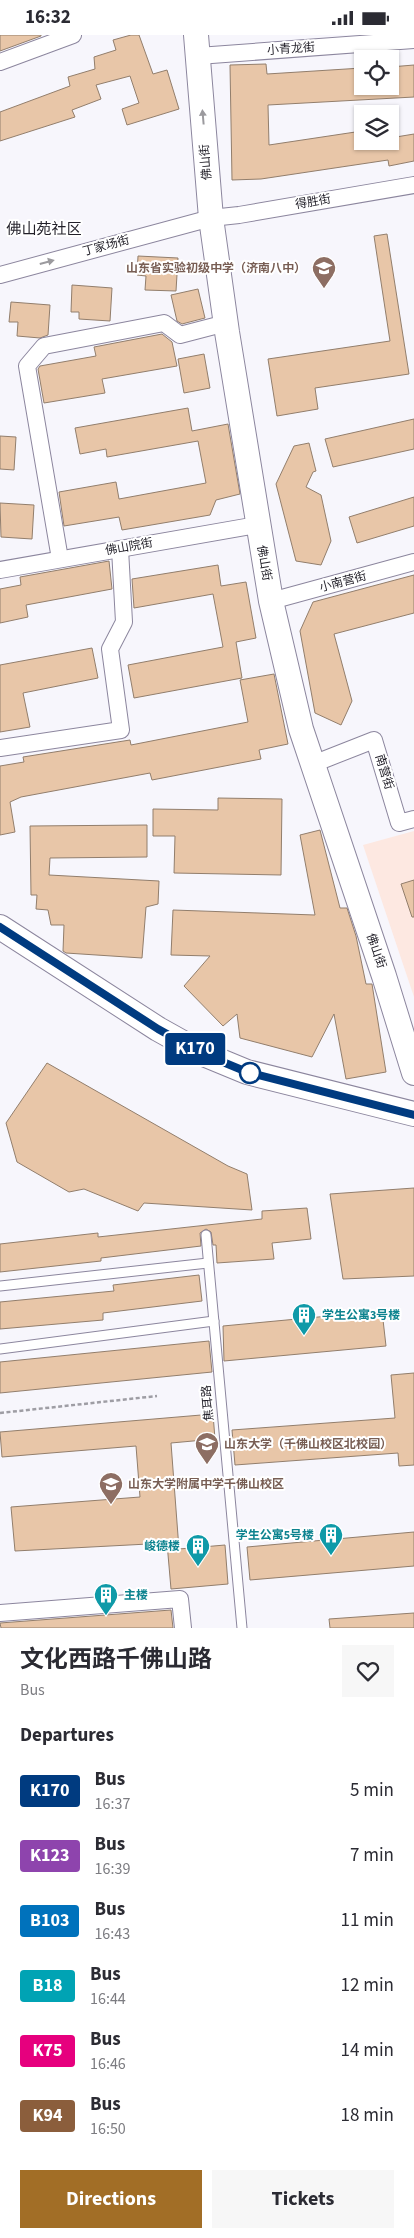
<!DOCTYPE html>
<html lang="en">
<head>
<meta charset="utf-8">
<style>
  body { margin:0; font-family:"Source Sans 3","Noto Sans SC",sans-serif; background:#f7f7f7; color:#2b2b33; height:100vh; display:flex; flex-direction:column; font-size:19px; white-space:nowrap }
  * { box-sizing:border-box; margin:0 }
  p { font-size:16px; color:#7c7c81 }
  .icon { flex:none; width:28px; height:28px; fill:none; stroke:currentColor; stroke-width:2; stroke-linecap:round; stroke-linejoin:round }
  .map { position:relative; height:1593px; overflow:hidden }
  .side { display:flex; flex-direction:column; background:#fff; flex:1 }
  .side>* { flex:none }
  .badge { padding:0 10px; border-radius:4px; font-size:18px; line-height:32px }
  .controls { position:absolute; left:354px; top:15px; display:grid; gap:10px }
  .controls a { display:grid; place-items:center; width:45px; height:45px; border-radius:0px; background:#fff; box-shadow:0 1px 4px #0004; font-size:25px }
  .map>.badge { position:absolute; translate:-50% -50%; box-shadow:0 0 0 2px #fff }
  h2 { padding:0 20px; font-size:19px; line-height:45px }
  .round { display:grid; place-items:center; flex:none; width:52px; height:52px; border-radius:0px; background:#f7f7f7 }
  .overview { display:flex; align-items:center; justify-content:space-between; height:85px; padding:0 20px }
  h1 { font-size:24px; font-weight:700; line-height:38px }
  .primary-button { display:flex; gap:10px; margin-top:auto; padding:10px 20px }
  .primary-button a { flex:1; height:58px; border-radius:0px; background:#a26e26; color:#fff; font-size:20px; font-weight:700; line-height:58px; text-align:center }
  .primary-button a+a { background:#f7f7f7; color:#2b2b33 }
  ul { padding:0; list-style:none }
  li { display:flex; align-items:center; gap:15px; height:65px; padding:0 20px }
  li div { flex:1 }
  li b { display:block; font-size:19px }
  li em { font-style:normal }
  li .badge { min-width:55px; font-weight:700; text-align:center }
  .status { display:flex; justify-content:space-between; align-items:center; height:35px; padding:0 25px; background:#fff; direction:ltr }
  .status svg { height:14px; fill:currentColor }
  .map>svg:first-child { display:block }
  .commercial { fill:#fde8e1 }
  .building { fill:#e8c6a8; stroke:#927e6c }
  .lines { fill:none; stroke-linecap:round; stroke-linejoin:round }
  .lane-casing { stroke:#8c869e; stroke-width:11 }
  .street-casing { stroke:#8c869e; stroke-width:18 }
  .secondary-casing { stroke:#8c869e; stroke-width:26 }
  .path { stroke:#9e9da4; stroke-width:2.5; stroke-dasharray:4 2.5; stroke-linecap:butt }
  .lane { stroke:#fff; stroke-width:9 }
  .street { stroke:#fff; stroke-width:16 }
  .secondary { stroke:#fff; stroke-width:24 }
  .oneway { fill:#9b9a9e }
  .line-casing { stroke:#fff; stroke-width:11 }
  .line { stroke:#003b80; stroke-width:8 }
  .stop-dot { fill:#fff; stroke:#003b80; stroke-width:2.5 }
  .labels { text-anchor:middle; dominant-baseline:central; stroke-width:4; stroke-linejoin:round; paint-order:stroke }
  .street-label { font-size:12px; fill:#211f28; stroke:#fff }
  .education-label { font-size:12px; font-weight:bold; fill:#785e54; stroke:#fff; text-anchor:start }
  .culture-label { font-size:12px; font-weight:bold; fill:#0d838f; stroke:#fff; text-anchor:start }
  .quarter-label { font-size:15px; fill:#211f28; stroke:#fff }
</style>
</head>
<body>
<div class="status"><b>16:32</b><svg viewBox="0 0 49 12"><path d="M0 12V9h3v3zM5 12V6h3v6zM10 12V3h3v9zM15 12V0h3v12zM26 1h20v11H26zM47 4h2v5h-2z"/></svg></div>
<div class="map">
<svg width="414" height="1593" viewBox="0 0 414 1593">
  <rect width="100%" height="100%" fill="#f7f6fc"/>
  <!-- commercial -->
  <polygon class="commercial" points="414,796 414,962 363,810"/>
  <!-- building -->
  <g class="building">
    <polygon points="0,0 41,0 41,1 0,16"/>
    <polygon points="131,0 139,0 153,39 167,35 179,74 127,90 122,74 139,68 130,41 96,50 101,64 72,75 75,82 0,106 0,77 70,51 68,42 95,34 94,22 116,15 113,5"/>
    <polygon points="266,29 267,39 362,33 362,51 390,51 390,32 414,30 414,62 268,70 269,110 362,96 362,106 390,106 390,103 414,99 414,126 389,131 388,125 261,144 232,145 230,30"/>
    <polygon points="387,199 409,339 315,353 318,374 277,381 268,324 390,306 374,201"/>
    <polygon points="138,221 178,223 176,256 145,255 146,241 137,240"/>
    <polygon points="72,250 112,253 110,286 79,284 79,277 71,277"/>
    <polygon points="198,254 205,283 182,289 177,286 171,260"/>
    <polygon points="11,267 50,270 48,300 40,303 17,301 18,287 9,287"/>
    <polygon points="162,299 172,307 177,331 102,344 105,358 44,368 38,334 40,331 96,321 94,312"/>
    <polygon points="204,319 210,353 184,358 178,324"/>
    <polygon points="188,373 192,396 228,389 240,459 216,465 210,480 122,495 119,482 64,491 59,457 116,447 119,464 206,448 198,406 107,422 106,414 80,419 75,393"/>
    <polygon points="414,384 414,414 333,432 325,404"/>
    <polygon points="0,401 16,402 14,435 0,434"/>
    <polygon points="309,408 316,436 313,437 306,452 321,460 331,506 321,530 296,526 276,449 294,411"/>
    <polygon points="414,462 414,491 357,508 349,482"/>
    <polygon points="0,468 34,470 32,504 1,502"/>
    <polygon points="109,526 112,554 26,570 28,582 0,588 0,554 21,550 20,542"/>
    <polygon points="218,530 221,551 246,547 256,603 236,607 242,643 134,663 128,630 223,612 213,559 134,573 132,544"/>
    <polygon points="414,540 414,578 334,599 352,666 341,690 315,678 300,596 313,567"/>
    <polygon points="92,613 98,643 23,658 30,692 0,697 0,630"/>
    <polygon points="274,639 288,709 259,715 261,724 152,745 150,738 21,762 10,767 15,797 0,800 0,731 24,727 23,722 130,705 131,710 248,687 240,645"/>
    <polygon points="218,763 282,764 281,840 174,838 175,801 153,801 153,774 218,775"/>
    <polygon points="147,790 147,822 50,823 49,840 159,846 158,869 146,872 142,923 66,918 63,916 64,890 51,890 48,875 36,874 37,860 31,860 30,791"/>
    <polygon points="320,795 340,873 347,873 356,901 366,949 372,949 386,1037 346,1044 334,979 312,1022 240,1003 237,979 223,991 184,951 210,921 171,920 173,875 315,880 300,800"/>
    <polygon points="414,845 414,882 412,882 401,849"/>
    <polygon points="47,1028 228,1131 247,1139 252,1175 144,1168 138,1176 84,1154 69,1157 17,1127 6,1088"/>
    <polygon points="414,1153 414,1241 343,1244 330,1159"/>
    <polygon points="307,1173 311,1204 272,1208 274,1224 217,1228 216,1210 213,1210 211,1197 206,1194 200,1198 201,1211 101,1223 101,1226 0,1237 0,1209 98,1198 98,1202 262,1184 262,1176"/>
    <polygon points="199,1240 202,1266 103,1278 103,1285 0,1294 0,1267 114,1256 113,1250"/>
    <polygon points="382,1276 386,1311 224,1326 223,1291"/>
    <polygon points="209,1306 212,1337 0,1358 0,1327"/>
    <polygon points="414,1338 414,1430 399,1431 398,1418 235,1430 232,1395 395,1383 391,1340"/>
    <polygon points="213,1379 215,1404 171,1408 179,1514 225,1510 228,1549 171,1554 167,1508 15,1516 11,1472 140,1462 136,1411 2,1422 0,1397"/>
    <polygon points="414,1497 414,1531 250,1545 247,1512"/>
    <polygon points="171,1575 173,1593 1,1593 0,1588"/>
    <polygon points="414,1578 414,1593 330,1593 329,1584"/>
  </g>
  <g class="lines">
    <!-- lane casing -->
    <g class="lane-casing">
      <g id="lane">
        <polyline points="206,1200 242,1593"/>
        <polyline points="0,1251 208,1228"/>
        <polyline points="0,1314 214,1286"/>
      </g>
    </g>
    <!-- street casing -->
    <g class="street-casing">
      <g id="street">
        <polyline points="198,21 414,5"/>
        <polyline points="0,27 73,0"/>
        <polyline points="0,240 211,183 239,180 414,150"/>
        <polyline points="60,524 27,331 44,311 164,288 180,300 226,288"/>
        <polyline points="0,535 257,490"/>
        <polyline points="271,566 414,527"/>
        <polyline points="0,713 121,695 110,614 124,587 120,514"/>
        <polyline points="313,729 374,705 399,788 414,784"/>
        <polyline points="0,1578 180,1564 183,1593"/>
      </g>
    </g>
    <!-- secondary casing -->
    <g class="secondary-casing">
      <g id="secondary">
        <polyline points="196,0 211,183 227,297 271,566 301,694 384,941 414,1038"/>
        <polyline points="0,892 158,994 201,1018 247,1037 414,1079"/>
      </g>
    </g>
    <!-- path -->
    <polyline class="path" points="0,1378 157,1361"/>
    <!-- lane -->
    <use href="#lane" class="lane"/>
    <!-- street -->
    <use href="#street" class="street"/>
    <!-- secondary -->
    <use href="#secondary" class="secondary"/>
  </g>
  <!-- one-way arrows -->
  <defs><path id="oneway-solid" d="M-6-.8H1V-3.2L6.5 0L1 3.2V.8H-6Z" transform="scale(1.25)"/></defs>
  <g class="oneway">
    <use href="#oneway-solid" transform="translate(203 82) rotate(-95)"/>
    <use href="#oneway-solid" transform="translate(47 227) rotate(-15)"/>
  </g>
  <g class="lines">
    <!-- line casing -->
    <g class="line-casing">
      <polyline id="line" points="0,892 158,994 201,1018 247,1037 414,1080"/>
    </g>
    <!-- line -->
    <use href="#line" class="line"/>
  </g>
  <!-- icons -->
  <defs>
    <g id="school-pin" transform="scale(1.25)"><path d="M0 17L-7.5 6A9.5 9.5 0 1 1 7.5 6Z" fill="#8d6e63" stroke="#fff"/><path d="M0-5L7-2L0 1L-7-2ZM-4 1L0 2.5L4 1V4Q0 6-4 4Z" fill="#fff"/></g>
    <g id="building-pin" transform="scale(1.25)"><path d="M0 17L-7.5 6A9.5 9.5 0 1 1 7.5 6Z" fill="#0f9aa8" stroke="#fff"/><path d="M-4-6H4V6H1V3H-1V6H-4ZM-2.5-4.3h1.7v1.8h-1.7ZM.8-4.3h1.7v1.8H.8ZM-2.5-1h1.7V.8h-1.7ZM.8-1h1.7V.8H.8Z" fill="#fff"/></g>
    <g id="university-pin" transform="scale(1.25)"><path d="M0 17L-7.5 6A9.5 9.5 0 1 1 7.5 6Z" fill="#8d6e63" stroke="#fff"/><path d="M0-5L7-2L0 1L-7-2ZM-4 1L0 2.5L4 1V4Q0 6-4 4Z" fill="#fff"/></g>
  </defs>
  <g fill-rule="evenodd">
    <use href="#school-pin" x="324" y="233"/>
    <use href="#building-pin" x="304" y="1280"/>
    <use href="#university-pin" x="207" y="1409"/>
    <use href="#school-pin" x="111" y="1449"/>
    <use href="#building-pin" x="331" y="1500"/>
    <use href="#building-pin" x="198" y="1511"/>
    <use href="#building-pin" x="106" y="1560"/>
  </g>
  <!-- markers -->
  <circle class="stop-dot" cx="250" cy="1038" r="10"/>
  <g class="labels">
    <!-- street labels -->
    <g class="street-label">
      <text transform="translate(291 14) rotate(-4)">小青龙街</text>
      <text transform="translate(206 127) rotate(-95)">佛山街</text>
      <text transform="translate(313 167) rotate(-10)">得胜街</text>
      <text transform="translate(106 211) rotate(-15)">丁家场街</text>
      <text transform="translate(129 512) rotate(-10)">佛山院街</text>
      <text transform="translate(264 528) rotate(80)">佛山街</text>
      <text transform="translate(343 547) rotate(-15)">小南营街</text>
      <text transform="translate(384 737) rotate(73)">南营街</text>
      <text transform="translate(376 916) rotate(71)">佛山街</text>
      <text transform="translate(208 1368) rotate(-95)">焦耳路</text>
    </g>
    <!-- education labels -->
    <g class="education-label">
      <text x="306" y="233" text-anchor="end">山东省实验初级中学（济南八中）</text>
      <text x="224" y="1409">山东大学（千佛山校区北校园）</text>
      <text x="128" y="1449">山东大学附属中学千佛山校区</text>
    </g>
    <!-- culture labels -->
    <g class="culture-label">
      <text x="322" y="1280">学生公寓3号楼</text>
      <text x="314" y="1500" text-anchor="end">学生公寓5号楼</text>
      <text x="180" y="1511" text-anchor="end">峻德楼</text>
      <text x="124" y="1560">主楼</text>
    </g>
    <!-- quarter labels -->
    <g class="quarter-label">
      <text x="44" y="194">佛山苑社区</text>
    </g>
  </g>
</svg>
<div class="controls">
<a><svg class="icon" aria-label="locate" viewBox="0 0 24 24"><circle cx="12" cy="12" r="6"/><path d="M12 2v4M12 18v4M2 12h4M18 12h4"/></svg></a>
<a><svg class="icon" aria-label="layers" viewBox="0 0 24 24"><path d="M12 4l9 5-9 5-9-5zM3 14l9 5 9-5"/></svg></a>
</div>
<b class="badge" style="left:195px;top:1014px;background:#003b80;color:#fff">K170</b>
</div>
<section class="side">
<div class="overview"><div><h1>文化西路千佛山路</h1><p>Bus</p></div><a class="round"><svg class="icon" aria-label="heart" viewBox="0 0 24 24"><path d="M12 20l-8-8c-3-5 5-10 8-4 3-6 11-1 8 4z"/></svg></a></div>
<h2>Departures</h2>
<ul>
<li><span class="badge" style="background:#003b80;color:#fff">K170</span><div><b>Bus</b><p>16:37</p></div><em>5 min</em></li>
<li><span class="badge" style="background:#8e44ad;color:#fff">K123</span><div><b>Bus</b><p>16:39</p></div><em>7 min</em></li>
<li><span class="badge" style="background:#0072bc;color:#fff">B103</span><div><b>Bus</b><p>16:43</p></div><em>11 min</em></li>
<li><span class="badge" style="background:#00a3b4;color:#fff">B18</span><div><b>Bus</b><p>16:44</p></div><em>12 min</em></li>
<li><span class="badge" style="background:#e6007e;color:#fff">K75</span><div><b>Bus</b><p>16:46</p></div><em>14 min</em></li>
<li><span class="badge" style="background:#8b5e3c;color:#fff">K94</span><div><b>Bus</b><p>16:50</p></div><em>18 min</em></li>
</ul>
<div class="primary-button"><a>Directions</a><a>Tickets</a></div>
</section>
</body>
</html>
